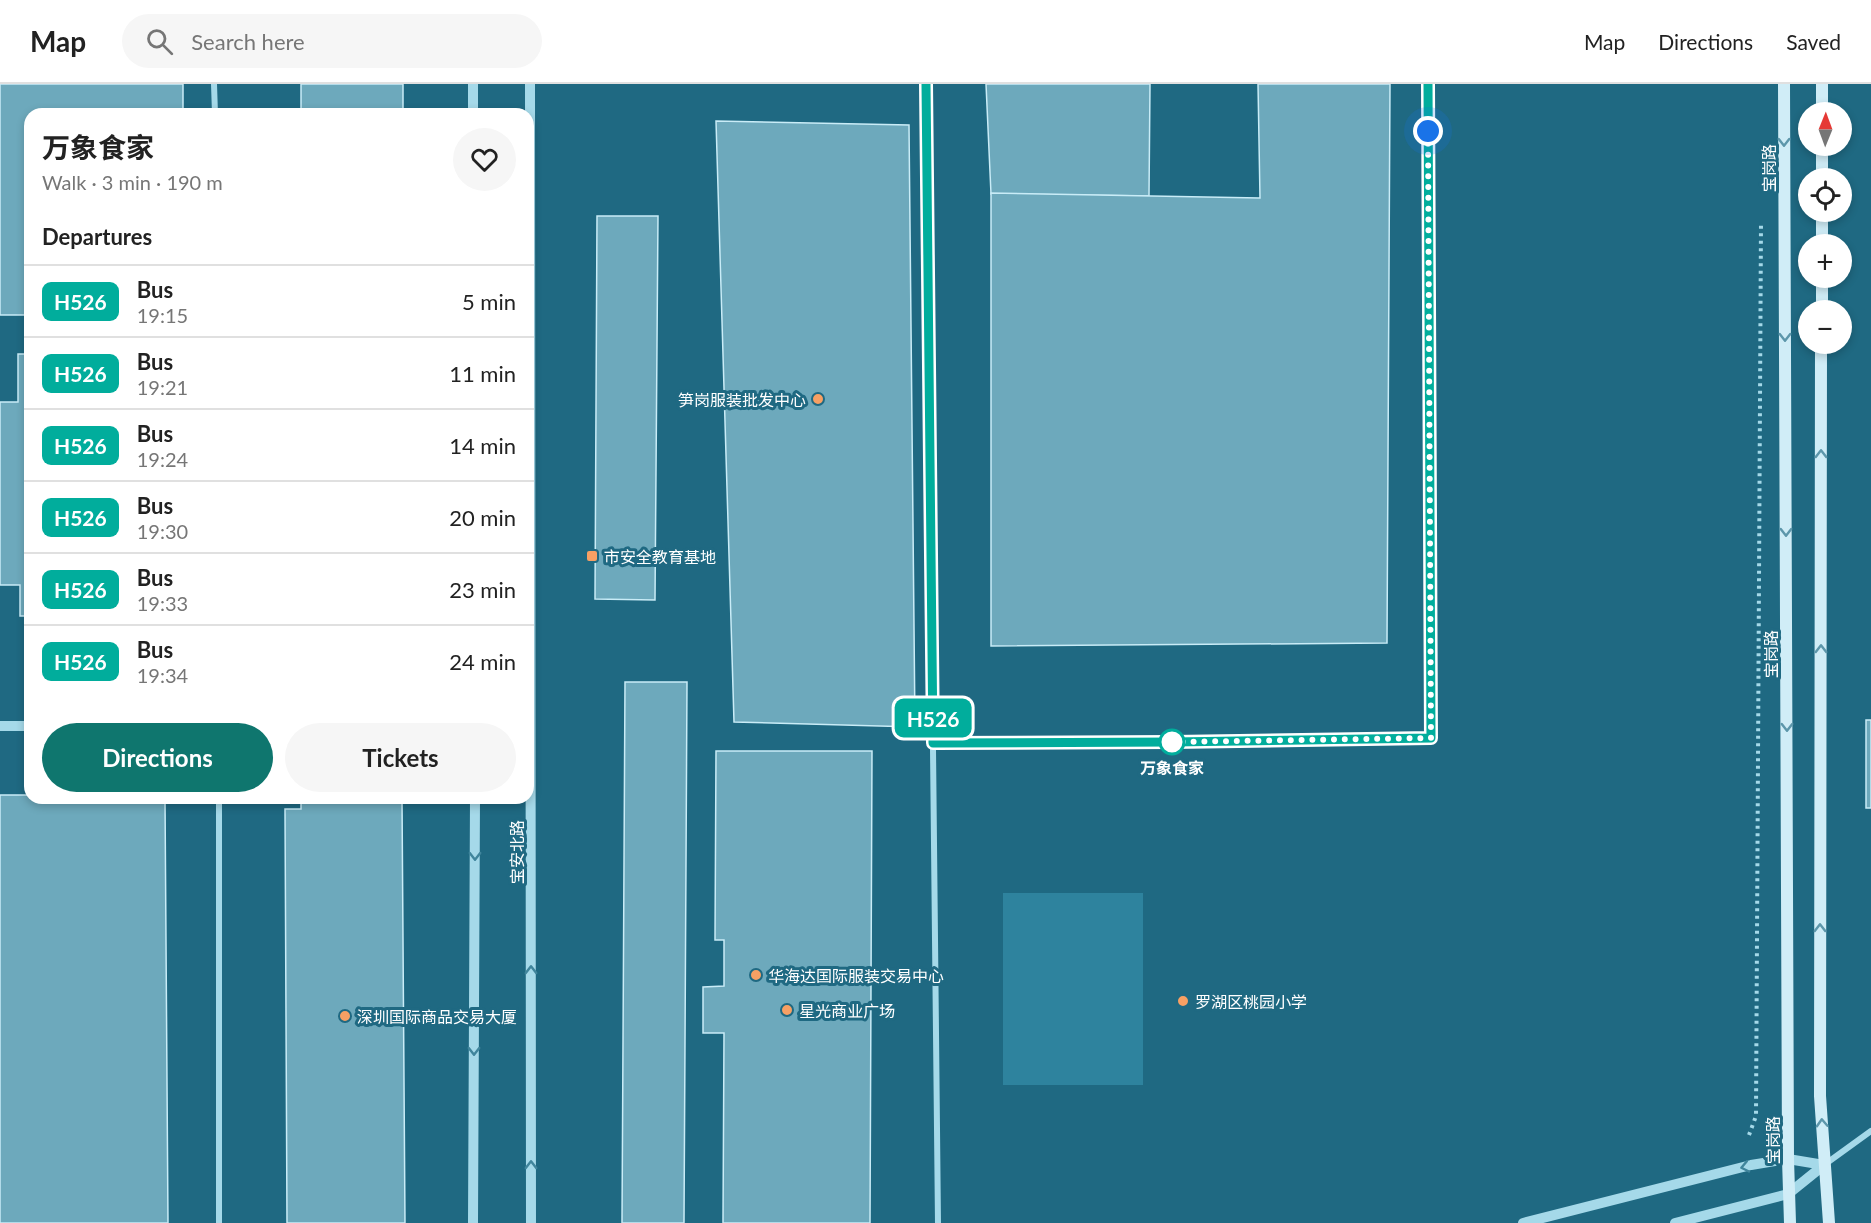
<!DOCTYPE html>
<html lang="en">
<head>
<meta charset="utf-8">
<style>
  body { margin:0; font-family:Lato,"Noto Sans SC",sans-serif; background:#f6f6f6; color:#222; height:100vh; display:flex; flex-direction:column; font-size:22px; white-space:nowrap }
  * { box-sizing:border-box; margin:0 }
  p { font-size:20px; color:#767676 }
  .icon { flex:none; width:33px; height:33px; fill:none; stroke:currentColor; stroke-width:2; stroke-linecap:round; stroke-linejoin:round }
  .map { position:relative; flex:1; overflow:hidden }
  .sheet { position:absolute; left:24px; top:24px; width:510px; height:696px; display:flex; flex-direction:column; background:#fff; border-radius:18px; box-shadow:0 3px 9px #0003 }
  .sheet>* { flex:none }
  .badge { padding:0 12px; border-radius:9px; font-size:21px; line-height:39px }
  .needle { width:39px; rotate:1deg }
  .fabs { position:absolute; left:1798px; top:18px; display:grid; gap:12px }
  .fabs a { display:grid; place-items:center; width:54px; height:54px; border-radius:50%; background:#fff; box-shadow:0 3px 9px #0003; font-size:30px }
  .you { position:absolute; width:30px; height:30px; margin:-15px; border:4px solid #fff; border-radius:50%; background:#1a73e8; box-shadow:0 0 0 9px #1a73e833 }
  .map>.badge { position:absolute; translate:-50% -50%; box-shadow:0 0 0 3px #fff }
  h2 { padding:0 18px; font-size:22px; line-height:54px }
  .round { display:grid; place-items:center; flex:none; width:63px; height:63px; border-radius:32px; background:#f6f6f6 }
  .headline { display:flex; align-items:center; justify-content:space-between; height:102px; padding:0 18px }
  h1 { font-size:28px; font-weight:700; line-height:45px }
  .primary-button { display:flex; gap:12px; margin-top:auto; padding:12px 18px }
  .primary-button a { flex:1; height:69px; border-radius:36px; background:#0f766e; color:#fff; font-size:24px; font-weight:700; line-height:69px; text-align:center }
  .primary-button a+a { background:#f6f6f6; color:#222 }
  ul { padding:0; list-style:none }
  li { display:flex; align-items:center; gap:18px; height:72px; padding:0 18px; border-top:2px solid #e0e0e0 }
  li div { flex:1 }
  li b { display:block; font-size:22px }
  li em { font-style:normal }
  li .badge { min-width:66px; font-weight:700; text-align:center }
  header { display:flex; align-items:center; gap:36px; box-sizing:border-box; height:84px; padding:0 30px; background:#fff; border-bottom:2px solid #e0e0e0 }
  header strong { font-size:28px }
  nav { display:flex; gap:33px; margin-inline-start:auto; font-size:21px }
  .search { width:420px; height:54px; background:#f6f6f6; display:flex; align-items:center; gap:15px; box-sizing:border-box; padding:0 21px; border-radius:33px; color:#767676; font-size:22px }
  .map>svg:first-child { display:block }
  .green { fill:#2e839e }
  .building { fill:#6da9bc; stroke:#c9ecf7; stroke-width:1.5 }
  .lines { fill:none; stroke-linecap:round; stroke-linejoin:round }
  .path { stroke:#a5d9e9; stroke-width:4; stroke-dasharray:3 4.5; stroke-linecap:butt }
  .minor { stroke:#a5d9e9; stroke-width:6 }
  .tertiary { stroke:#a5d9e9; stroke-width:10 }
  .secondary { stroke:#d0edf7; stroke-width:12 }
  .oneway { stroke:#5d97ab }
  .oneway2 { stroke:#40859c }
  .line-casing { stroke:#fff; stroke-width:14 }
  .line { stroke:#01ad9c; stroke-width:9 }
  .walk { stroke:#fff; stroke-width:6; stroke-dasharray:0 10.8 }
  .poi-dot { fill:#f7a064; stroke:#1f6982; stroke-width:2 }
  .stop-dot { fill:#fff; stroke:#01ad9c; stroke-width:3 }
  .labels { text-anchor:middle; dominant-baseline:central; stroke-width:6; stroke-linejoin:round; paint-order:stroke }
  .street-label { font-size:16px; fill:#fff; stroke:#1f6982 }
  .poi-label { font-size:16px; fill:#fff; stroke:#1f6982; text-anchor:start }
  .stop-label { font-size:16px; font-weight:bold; fill:#fff; stroke:#1f6982 }
</style>
</head>
<body>
<header>
<strong>Map</strong>
<div class="search"><svg class="icon" aria-label="search" viewBox="0 0 24 24"><circle cx="10" cy="10" r="6"/><path d="M15 15l6 6"/></svg>Search here</div>
<nav><a>Map</a><a>Directions</a><a>Saved</a></nav>
</header>
<div class="map">
<svg width="1871" height="1139" viewBox="0 0 1871 1139">
  <rect width="100%" height="100%" fill="#1f6982"/>
  <!-- green -->
  <rect class="green" x="1003" y="809" width="140" height="192"/>
  <!-- building -->
  <g class="building">
    <polygon points="0,0 183,0 183,30 30,30 30,231 0,231"/>
    <rect x="301" y="0" width="102" height="30"/>
    <polygon points="986,0 1150,0 1149,112 991,110"/>
    <polygon points="1258,0 1390,0 1387,559 991,562 991,109 1260,114"/>
    <polygon points="716,37 909,41 915,643 734,638"/>
    <polygon points="597,132 658,132 655,516 595,515"/>
    <polygon points="18,270 30,270 30,532 20,532 20,501 0,501 0,318 18,318"/>
    <polygon points="625,598 687,598 684,1139 622,1139"/>
    <rect x="1866" y="636" width="5" height="88"/>
    <polygon points="716,667 872,667 870,1139 723,1139 724,949 703,949 703,903 724,902 724,856 715,856"/>
    <polygon points="0,711 30,711 30,714 165,714 168,1139 0,1139"/>
    <polygon points="301,714 402,714 405,1139 287,1139 285,725 301,725"/>
  </g>
  <g class="lines">
    <!-- path -->
    <polyline class="path" points="1749,1051 1756,1032 1761,138"/>
    <!-- minor -->
    <g class="minor">
      <polyline points="214,0 215,30"/>
      <polyline points="926,0 938,1139"/>
      <polyline points="933,659 1431,654 1428,0"/>
      <polyline points="1824,1081 1871,1047"/>
      <polyline points="219,1139 219,714"/>
    </g>
    <!-- tertiary -->
    <g class="tertiary">
      <polyline points="473,0 473,30"/>
      <polyline points="530,0 531,1139"/>
      <polyline points="0,642 30,642"/>
      <polyline points="473,1139 475,714"/>
      <polyline points="1523,1139 1751,1081 1788,1075 1824,1081"/>
      <polyline points="1675,1139 1788,1110 1824,1081"/>
    </g>
    <!-- secondary -->
    <g class="secondary">
      <polyline points="1784,0 1788,1075 1790,1139"/>
      <polyline points="1822,0 1822,28"/>
      <polyline points="1822,94 1822,62"/>
      <polyline points="1822,160 1822,128"/>
      <polyline points="1822,226 1822,194"/>
      <polyline points="1821,260 1820,1012 1829,1139"/>
    </g>
  </g>
  <!-- one-way arrows -->
  <defs><path id="oneway-chevron" d="M-2-3.5L2.5 0L-2 3.5" fill="none" stroke-width="1.6" stroke-linecap="round" stroke-linejoin="round" transform="scale(1.5)"/></defs>
  <g class="oneway">
    <use href="#oneway-chevron" transform="translate(1784 58) rotate(90)"/>
    <use href="#oneway-chevron" transform="translate(1785 253) rotate(90)"/>
    <use href="#oneway-chevron" transform="translate(1821 370) rotate(-90)"/>
    <use href="#oneway-chevron" transform="translate(1786 448) rotate(90)"/>
    <use href="#oneway-chevron" transform="translate(1821 565) rotate(-90)"/>
    <use href="#oneway-chevron" transform="translate(1787 643) rotate(90)"/>
    <use href="#oneway-chevron" transform="translate(1820 844) rotate(-90)"/>
    <use href="#oneway-chevron" transform="translate(1822 1039) rotate(-93)"/>
  </g>
  <g class="oneway2">
    <use href="#oneway-chevron" transform="translate(475 772) rotate(90)"/>
    <use href="#oneway-chevron" transform="translate(531 886) rotate(-90)"/>
    <use href="#oneway-chevron" transform="translate(474 967) rotate(90)"/>
    <use href="#oneway-chevron" transform="translate(531 1081) rotate(-90)"/>
    <use href="#oneway-chevron" transform="translate(1745 1083) rotate(168)"/>
  </g>
  <g class="lines">
    <!-- line casing -->
    <g class="line-casing">
      <polyline id="line" points="926,0 933,659 1173,658 1431,654 1428,0"/>
    </g>
    <!-- line -->
    <use href="#line" class="line"/>
    <!-- walk -->
    <polyline class="walk" points="1172,658 1431,654 1428,47"/>
  </g>
  <!-- markers -->
  <g class="poi-dot">
    <circle cx="818" cy="315" r="6"/>
    <rect x="586" y="466" width="12" height="12" rx="3"/>
    <circle cx="756" cy="891" r="6"/>
    <circle cx="1183" cy="917" r="6"/>
    <circle cx="787" cy="926" r="6"/>
    <circle cx="345" cy="932" r="6"/>
  </g>
  <circle class="stop-dot" cx="1172" cy="658" r="12"/>
  <g class="labels">
    <!-- street labels -->
    <g class="street-label">
      <text transform="translate(1768 84) rotate(-90)">宝岗路</text>
      <text transform="translate(1770 570) rotate(-90)">宝岗路</text>
      <text transform="translate(516 768) rotate(-90)">宝安北路</text>
      <text transform="translate(1772 1056) rotate(-90)">宝岗路</text>
    </g>
    <!-- poi labels -->
    <g class="poi-label">
      <text x="806" y="315" text-anchor="end">笋岗服装批发中心</text>
      <text x="604" y="472">市安全教育基地</text>
      <text x="768" y="891">华海达国际服装交易中心</text>
      <text x="1195" y="917">罗湖区桃园小学</text>
      <text x="799" y="926">星光商业广场</text>
      <text x="357" y="932">深圳国际商品交易大厦</text>
    </g>
    <!-- stop labels -->
    <g class="stop-label">
      <text x="1172" y="683">万象食家</text>
    </g>
  </g>
</svg>
<div class="fabs">
<a><svg class="needle" viewBox="-14 -14 28 28"><path d="M0-13l5 13h-10z" fill="#e53935"/><path d="M0 13l5-13h-10z" fill="#767676"/></svg></a>
<a><svg class="icon" aria-label="locate" viewBox="0 0 24 24"><circle cx="12" cy="12" r="6"/><path d="M12 2v4M12 18v4M2 12h4M18 12h4"/></svg></a>
<a>+</a>
<a>−</a>
</div>
<div class="you" style="left:1428px;top:47px"></div>
<b class="badge" style="left:933px;top:634px;background:#01ad9c;color:#fff">H526</b>
<section class="sheet">
<div class="headline"><div><h1>万象食家</h1><p>Walk · 3 min · 190 m</p></div><a class="round"><svg class="icon" aria-label="heart" viewBox="0 0 24 24"><path d="M12 20l-8-8c-3-5 5-10 8-4 3-6 11-1 8 4z"/></svg></a></div>
<h2>Departures</h2>
<ul>
<li><span class="badge" style="background:#01ad9c;color:#fff">H526</span><div><b>Bus</b><p>19:15</p></div><em>5 min</em></li>
<li><span class="badge" style="background:#01ad9c;color:#fff">H526</span><div><b>Bus</b><p>19:21</p></div><em>11 min</em></li>
<li><span class="badge" style="background:#01ad9c;color:#fff">H526</span><div><b>Bus</b><p>19:24</p></div><em>14 min</em></li>
<li><span class="badge" style="background:#01ad9c;color:#fff">H526</span><div><b>Bus</b><p>19:30</p></div><em>20 min</em></li>
<li><span class="badge" style="background:#01ad9c;color:#fff">H526</span><div><b>Bus</b><p>19:33</p></div><em>23 min</em></li>
<li><span class="badge" style="background:#01ad9c;color:#fff">H526</span><div><b>Bus</b><p>19:34</p></div><em>24 min</em></li>
</ul>
<div class="primary-button"><a>Directions</a><a>Tickets</a></div>
</section>
</div>
</body>
</html>
